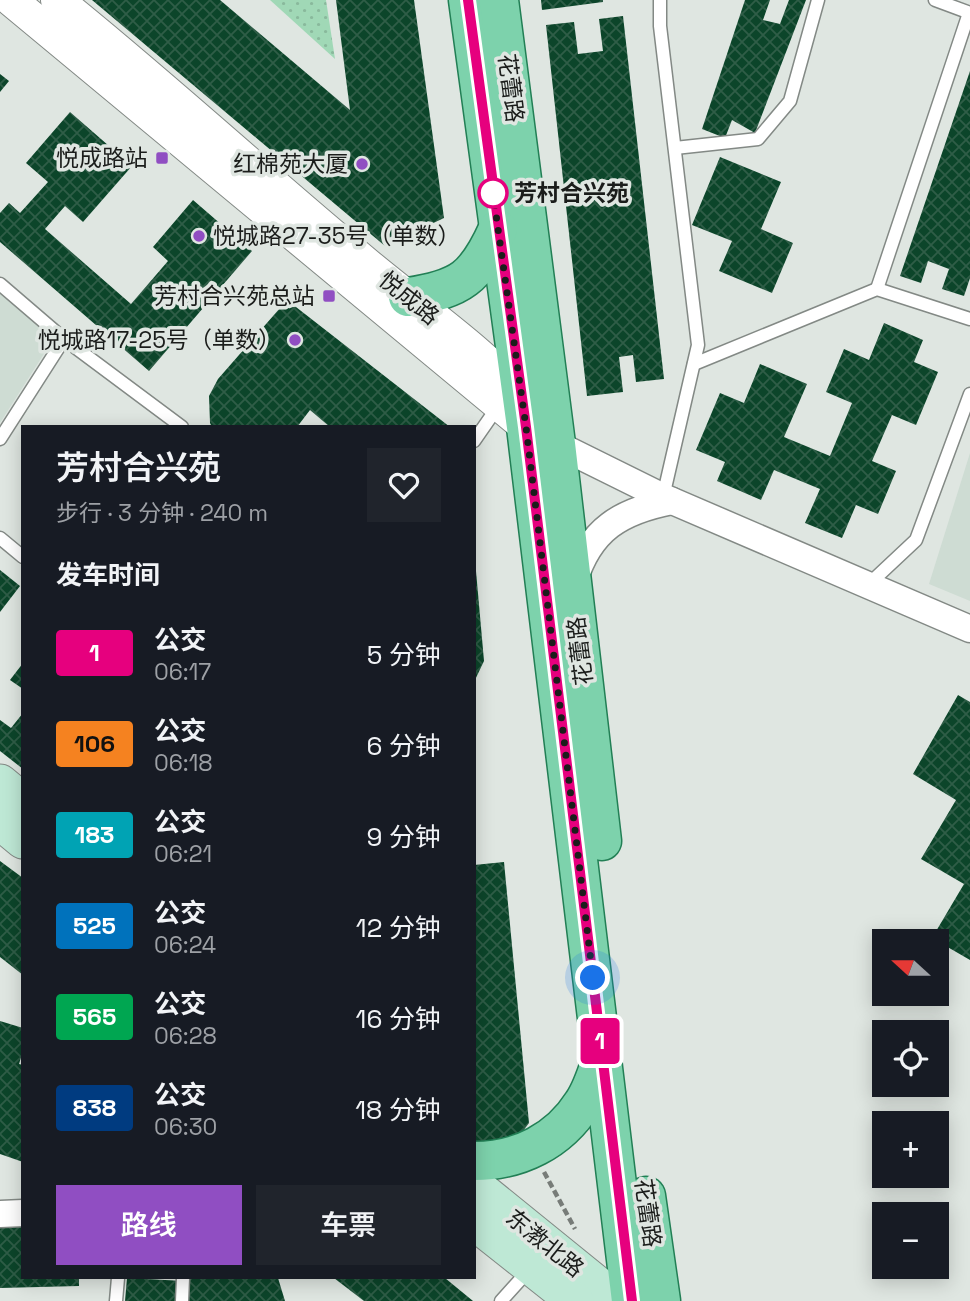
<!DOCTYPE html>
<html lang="zh">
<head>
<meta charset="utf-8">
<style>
  body { margin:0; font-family:"Space Grotesk","Noto Sans SC",sans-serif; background:#20242c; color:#f1f3f6; height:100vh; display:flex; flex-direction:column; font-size:26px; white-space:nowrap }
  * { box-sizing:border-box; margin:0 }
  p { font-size:23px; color:#9ea1a6 }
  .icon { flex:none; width:38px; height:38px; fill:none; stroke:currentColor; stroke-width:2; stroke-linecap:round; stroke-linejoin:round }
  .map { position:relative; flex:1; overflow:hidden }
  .details { position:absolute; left:21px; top:425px; width:455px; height:854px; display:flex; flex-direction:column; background:#171b24; border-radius:0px; box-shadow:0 4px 18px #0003 }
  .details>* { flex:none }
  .badge { padding:0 14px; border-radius:5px; font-size:24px; line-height:46px }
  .needle { width:46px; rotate:291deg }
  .controls { position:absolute; left:872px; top:929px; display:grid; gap:14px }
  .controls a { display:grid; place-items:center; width:77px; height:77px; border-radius:0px; background:#171b24; box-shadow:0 4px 18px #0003; font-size:35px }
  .you { position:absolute; width:35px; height:35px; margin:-18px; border:5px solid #fff; border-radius:50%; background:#1a73e8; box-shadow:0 0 0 10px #1a73e833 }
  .map>.badge { position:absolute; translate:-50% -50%; box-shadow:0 0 0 4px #fff }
  h2 { padding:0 35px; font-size:26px; line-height:63px }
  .round { display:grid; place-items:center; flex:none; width:74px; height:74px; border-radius:0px; background:#20242c }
  .head { display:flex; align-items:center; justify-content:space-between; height:119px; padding:0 35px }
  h1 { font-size:33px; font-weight:600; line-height:52px }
  .action { display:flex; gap:14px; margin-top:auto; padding:14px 35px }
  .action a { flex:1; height:80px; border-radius:0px; background:#904ec2; color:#fff; font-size:28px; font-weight:600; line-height:80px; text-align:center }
  .action a+a { background:#20242c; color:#f1f3f6 }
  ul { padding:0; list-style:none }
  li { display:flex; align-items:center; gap:21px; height:91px; padding:0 35px }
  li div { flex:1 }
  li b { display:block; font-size:26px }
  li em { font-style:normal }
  li .badge { min-width:77px; font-weight:700; text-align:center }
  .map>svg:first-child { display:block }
  .built { fill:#cedcd3 }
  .park { fill:url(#park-dots) }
  .building { fill:url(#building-cross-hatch) }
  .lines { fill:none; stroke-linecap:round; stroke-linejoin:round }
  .service-casing { stroke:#838985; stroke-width:15 }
  .minor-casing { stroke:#838985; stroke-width:29 }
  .tertiary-casing { stroke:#838985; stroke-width:34 }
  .secondary-casing { stroke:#838985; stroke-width:39 }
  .primary-casing { stroke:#227f55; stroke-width:41 }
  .path { stroke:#777c78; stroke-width:4.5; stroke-dasharray:7 3.5; stroke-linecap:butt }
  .service { stroke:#fff; stroke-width:12 }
  .minor { stroke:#fff; stroke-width:26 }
  .tertiary { stroke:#fff; stroke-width:32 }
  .secondary { stroke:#bee8d5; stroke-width:37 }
  .primary { stroke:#7dd2ac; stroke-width:38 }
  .line-casing { stroke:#fff; stroke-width:16 }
  .line { stroke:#e6007e; stroke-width:10 }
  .walk { stroke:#1b1d1b; stroke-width:7; stroke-dasharray:0 12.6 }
  .poi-dot { fill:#904ec2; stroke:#dfe6e1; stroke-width:2.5 }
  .stop-dot { fill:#fff; stroke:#e6007e; stroke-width:3.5 }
  .labels { text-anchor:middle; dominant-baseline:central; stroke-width:7; stroke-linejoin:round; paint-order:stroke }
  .street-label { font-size:23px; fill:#1b1d1b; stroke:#dfe6e1 }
  .poi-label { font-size:23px; fill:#1b1d1b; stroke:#dfe6e1; text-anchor:end }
  .stop-label { font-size:23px; font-weight:bold; fill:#1b1d1b; stroke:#dfe6e1; text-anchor:start }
</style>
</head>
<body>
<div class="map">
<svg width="970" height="1301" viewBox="0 0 970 1301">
  <defs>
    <pattern id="park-dots" width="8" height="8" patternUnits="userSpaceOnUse" patternTransform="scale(1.75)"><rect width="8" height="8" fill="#a0d8b6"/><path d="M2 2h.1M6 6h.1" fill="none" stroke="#89b99c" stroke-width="1.8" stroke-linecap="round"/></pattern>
    <pattern id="building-cross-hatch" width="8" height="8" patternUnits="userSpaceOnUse" patternTransform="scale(1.75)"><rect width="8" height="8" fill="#0c452a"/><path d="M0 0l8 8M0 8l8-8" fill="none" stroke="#2f5d47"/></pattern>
  </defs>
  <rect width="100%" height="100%" fill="#dfe6e1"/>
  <!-- built -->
  <g class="built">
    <polygon points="0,293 54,338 0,423"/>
    <polygon points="970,453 970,601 929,584"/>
  </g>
  <!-- park -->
  <polygon class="park" points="270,0 326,0 335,59"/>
  <!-- building -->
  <g class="building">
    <polygon points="92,0 220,0 350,110 336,0 414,0 444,218 385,246"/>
    <polygon points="541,0 603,0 603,2 542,10"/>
    <polygon points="745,0 770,0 763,20 780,24 789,0 806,0 755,133 732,120 725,138 702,129"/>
    <polygon points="623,16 664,379 636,382 633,355 619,357 623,392 587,396 546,25 574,22 578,54 603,51 599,19"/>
    <polygon points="970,71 970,278 964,296 942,289 949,269 928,261 921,283 900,276"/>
    <polygon points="0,74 9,81 0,92"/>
    <polygon points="70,112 132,166 83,222 65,206 45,229 131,304 168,261 153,247 193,200 252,251 149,371 0,242 0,213 9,203 20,213 48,182 26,163"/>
    <polygon points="720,157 781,182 761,229 793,243 772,293 719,271 732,241 692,225"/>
    <polygon points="287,300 450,427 330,427 310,410 297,427 212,427 210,423 209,396 218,379"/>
    <polygon points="884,323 923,340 914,362 938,372 916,425 892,415 872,461 896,471 878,514 856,505 842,538 805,523 820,489 774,470 761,500 717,481 725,462 696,450 720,393 744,403 760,364 807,384 784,437 830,456 852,403 826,392 844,349 869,360"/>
    <polygon points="0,570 20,586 0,612"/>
    <polygon points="474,571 476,571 484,661 474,682"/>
    <polygon points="23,663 23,689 10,680"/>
    <polygon points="958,695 970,702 970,960 932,938 964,884 921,859 956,800 913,774"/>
    <polygon points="23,713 23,769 0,751 0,720 11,728"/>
    <polygon points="0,861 23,878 23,975 0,957"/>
    <polygon points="504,862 529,1123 514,1143 474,1151 474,865"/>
    <polygon points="0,1021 23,1028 23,1051 19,1064 23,1065 23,1162 0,1154"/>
    <polygon points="23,1226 23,1278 79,1278 79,1286 0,1288 0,1227"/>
    <polygon points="127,1278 184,1281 186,1278 278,1278 285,1301 125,1301"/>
    <polygon points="334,1278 445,1278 473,1301 364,1301"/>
  </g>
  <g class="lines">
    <!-- service casing -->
    <g class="service-casing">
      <g id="service">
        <polyline points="660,0 660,26 698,345 663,497"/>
        <polyline points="935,0 970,13"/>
        <polyline points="675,148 758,139 790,101 818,0"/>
        <polyline points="0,284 64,339 182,427"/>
        <polyline points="877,289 969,13"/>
        <polyline points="694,364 877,289 970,319"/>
        <polyline points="0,439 64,339"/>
        <polyline points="474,441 499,405"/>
        <polyline points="0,538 23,557"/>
        <polyline points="868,585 916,540 970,394"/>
        <polyline points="116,1301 118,1278"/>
        <polyline points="182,1301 183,1278"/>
        <polyline points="501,1301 529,1270"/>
      </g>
    </g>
    <!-- minor casing -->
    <g class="minor-casing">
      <g id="minor">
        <polyline points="556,444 663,497 970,629"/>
        <path d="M574,581C590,529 621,511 672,501"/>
        <polyline points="0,1214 23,1213"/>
      </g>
    </g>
    <!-- tertiary casing -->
    <g class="tertiary-casing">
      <g id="tertiary">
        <polyline points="11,0 526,427 540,435"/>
        <path d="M57,0C163,85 263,178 367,264C422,310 480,349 528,402"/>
      </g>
    </g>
    <!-- secondary casing -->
    <g class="secondary-casing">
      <g id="secondary">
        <polyline points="0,783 23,802"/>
        <polyline points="0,821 23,840"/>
        <polyline points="474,1185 617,1301"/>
        <polyline points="474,1221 575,1301"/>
      </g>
    </g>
    <!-- primary casing -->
    <g class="primary-casing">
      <g id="primary">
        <polyline points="468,0 526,427 631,1301"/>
        <polyline points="499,0 556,444 602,841"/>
        <path d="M408,297C461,289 476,278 498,229"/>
        <path d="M474,1161C519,1161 559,1141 583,1103C592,1090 597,1073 602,1058"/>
        <polyline points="646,1196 661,1301"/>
      </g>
    </g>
    <!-- path -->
    <polyline class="path" points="544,1172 575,1229"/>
    <!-- service -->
    <use href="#service" class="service"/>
    <!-- minor -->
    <use href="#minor" class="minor"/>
    <!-- tertiary -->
    <use href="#tertiary" class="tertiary"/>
    <!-- secondary -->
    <use href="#secondary" class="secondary"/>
    <!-- primary -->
    <use href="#primary" class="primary"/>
  </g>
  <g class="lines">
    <!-- line casing -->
    <g class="line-casing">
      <polyline id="line" points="468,0 526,427 632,1301"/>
    </g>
    <!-- line -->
    <use href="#line" class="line"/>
    <!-- walk -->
    <polyline class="walk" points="493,193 526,427 593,978"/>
  </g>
  <!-- markers -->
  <g class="poi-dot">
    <rect x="155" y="151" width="14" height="14" rx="3.5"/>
    <circle cx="362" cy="164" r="7"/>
    <circle cx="199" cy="236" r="7"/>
    <rect x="322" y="289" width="14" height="14" rx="3.5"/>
    <circle cx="295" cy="340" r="7"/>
  </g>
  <circle class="stop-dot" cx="493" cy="193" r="14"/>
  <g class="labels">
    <!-- street labels -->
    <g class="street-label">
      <text transform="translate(511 88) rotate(83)">花蕾路</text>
      <text transform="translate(409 298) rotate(39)">悦成路</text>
      <text transform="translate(580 651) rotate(-97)">花蕾路</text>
      <text transform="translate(648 1213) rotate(82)">花蕾路</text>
      <text transform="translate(545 1243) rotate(39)">东漖北路</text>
    </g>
    <!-- poi labels -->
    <g class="poi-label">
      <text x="148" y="158">悦成路站</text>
      <text x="348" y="164">红棉苑大厦</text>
      <text x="213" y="236" text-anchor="start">悦城路27-35号（单数）</text>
      <text x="315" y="296">芳村合兴苑总站</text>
      <text x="281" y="340">悦城路17-25号（单数）</text>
    </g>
    <!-- stop labels -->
    <g class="stop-label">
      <text x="514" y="193">芳村合兴苑</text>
    </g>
  </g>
</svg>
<div class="controls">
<a><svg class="needle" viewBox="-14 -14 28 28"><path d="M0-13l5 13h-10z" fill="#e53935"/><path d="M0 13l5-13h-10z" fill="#9ea1a6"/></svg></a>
<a><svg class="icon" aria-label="locate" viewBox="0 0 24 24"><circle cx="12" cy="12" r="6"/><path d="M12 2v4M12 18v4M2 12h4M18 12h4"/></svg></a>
<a>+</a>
<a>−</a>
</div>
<div class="you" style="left:593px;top:978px"></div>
<b class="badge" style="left:600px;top:1041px;background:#e6007e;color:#fff">1</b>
<section class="details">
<div class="head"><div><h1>芳村合兴苑</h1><p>步行 · 3 分钟 · 240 m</p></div><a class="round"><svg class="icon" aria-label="heart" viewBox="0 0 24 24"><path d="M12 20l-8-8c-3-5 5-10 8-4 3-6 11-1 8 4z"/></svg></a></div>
<h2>发车时间</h2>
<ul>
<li><span class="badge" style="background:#e6007e;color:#fff">1</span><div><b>公交</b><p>06:17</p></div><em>5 分钟</em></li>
<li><span class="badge" style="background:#f58220;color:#111">106</span><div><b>公交</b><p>06:18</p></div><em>6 分钟</em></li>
<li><span class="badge" style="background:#00a3b4;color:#fff">183</span><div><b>公交</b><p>06:21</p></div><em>9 分钟</em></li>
<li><span class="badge" style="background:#0072bc;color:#fff">525</span><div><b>公交</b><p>06:24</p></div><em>12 分钟</em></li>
<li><span class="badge" style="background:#00a651;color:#fff">565</span><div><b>公交</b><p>06:28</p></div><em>16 分钟</em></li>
<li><span class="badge" style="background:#003b80;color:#fff">838</span><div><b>公交</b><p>06:30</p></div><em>18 分钟</em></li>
</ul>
<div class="action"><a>路线</a><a>车票</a></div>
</section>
</div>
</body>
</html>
